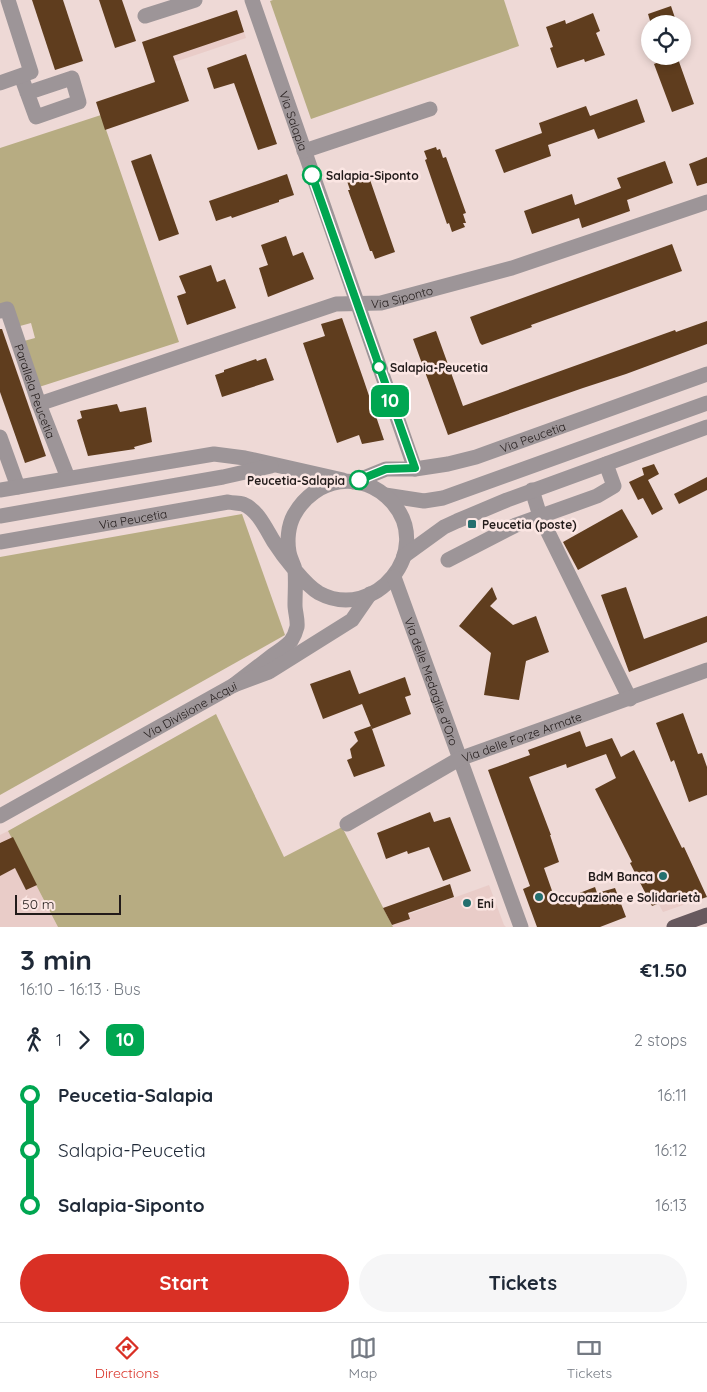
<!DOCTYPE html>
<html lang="en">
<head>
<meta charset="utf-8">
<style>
  body { margin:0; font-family:Quicksand,sans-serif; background:#f6f6f7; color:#1f2937; height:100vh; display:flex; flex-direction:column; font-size:19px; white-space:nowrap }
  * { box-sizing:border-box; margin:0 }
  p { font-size:16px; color:#747a83 }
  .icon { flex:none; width:28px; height:28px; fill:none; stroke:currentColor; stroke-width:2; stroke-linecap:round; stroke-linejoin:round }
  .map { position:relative; height:927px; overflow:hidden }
  .details { display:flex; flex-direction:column; background:#fff; flex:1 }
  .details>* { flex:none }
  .badge { padding:0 10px; border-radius:8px; font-size:18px; line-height:32px }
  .fabs { position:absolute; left:641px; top:15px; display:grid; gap:10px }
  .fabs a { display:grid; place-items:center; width:50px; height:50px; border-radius:50%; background:#fff; box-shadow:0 2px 8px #0003; font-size:25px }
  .scale { position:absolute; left:15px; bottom:12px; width:106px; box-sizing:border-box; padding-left:5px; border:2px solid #221b1a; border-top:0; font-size:14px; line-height:18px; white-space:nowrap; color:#221b1a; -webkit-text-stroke:4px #fbe6e3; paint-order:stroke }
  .map>.badge { position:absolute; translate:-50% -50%; box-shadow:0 0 0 2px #fff }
  .legs { display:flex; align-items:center; gap:8px; height:55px; padding:0 20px; font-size:16px }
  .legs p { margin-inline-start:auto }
  .overview { display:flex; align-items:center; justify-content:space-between; height:85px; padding:0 20px }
  h1 { font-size:28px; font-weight:700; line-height:38px }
  .action { display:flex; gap:10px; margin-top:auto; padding:10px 20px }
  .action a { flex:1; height:58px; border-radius:30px; background:#d93025; color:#fff; font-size:20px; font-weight:700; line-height:58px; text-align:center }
  .action a+a { background:#f6f6f7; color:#1f2937 }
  ul { padding:0 20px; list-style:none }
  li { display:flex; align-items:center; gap:18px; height:55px; font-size:19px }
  li i { display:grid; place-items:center; width:8px; height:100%; margin:0 6px; background:currentColor }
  li i::after { content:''; width:12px; height:12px; margin:-6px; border:4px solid; border-radius:50%; background:#fff }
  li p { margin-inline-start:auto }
  li:first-child i { background:linear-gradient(#0000 50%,currentColor 0) }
  li:last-child i { background:linear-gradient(currentColor 50%,#0000 0) }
  .tabs { display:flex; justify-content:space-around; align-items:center; height:70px; border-top:1px solid #e0e1e3; background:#fff; font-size:14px; color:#747a83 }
  .tabs a { display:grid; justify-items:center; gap:2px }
  .tabs .active { color:#d93025 }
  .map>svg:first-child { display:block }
  .built { fill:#e9ccc8 }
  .green { fill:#b7ac82 }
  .building { fill:#5f3d1e }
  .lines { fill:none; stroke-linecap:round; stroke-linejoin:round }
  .minor { stroke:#9d9598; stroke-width:15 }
  .major { stroke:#67595e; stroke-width:15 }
  .line-1-casing { stroke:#fff; stroke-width:11 }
  .line-1 { stroke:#00a651; stroke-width:8 }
  .stop-1-dot { fill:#fff; stroke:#00a651; stroke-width:2.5 }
  .poi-dot { fill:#246f6e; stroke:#fbe6e3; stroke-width:2 }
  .labels { text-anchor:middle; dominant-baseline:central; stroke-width:5; stroke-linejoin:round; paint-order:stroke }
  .street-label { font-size:12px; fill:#221b1a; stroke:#fbe6e3 }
  .stop-label { font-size:12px; font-weight:bold; fill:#221b1a; stroke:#fbe6e3; text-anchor:start }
  .poi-label { font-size:12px; font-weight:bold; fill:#221b1a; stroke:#fbe6e3; text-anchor:start }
</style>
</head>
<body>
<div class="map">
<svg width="707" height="927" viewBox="0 0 707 927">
  <rect width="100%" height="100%" fill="#eed9d6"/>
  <!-- built -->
  <g class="built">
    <polygon points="237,10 246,38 151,70 142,42"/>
    <polygon points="8,831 58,927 0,927 0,835"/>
    <polygon points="666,844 695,901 663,912 635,860"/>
    <polygon points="489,885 504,925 506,927 393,927 390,921"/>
  </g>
  <!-- green -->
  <g class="green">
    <polygon points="273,0 504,0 519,46 311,119 270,1"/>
    <polygon points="101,115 179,342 39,387 24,341 35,338 31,323 20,326 0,307 0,148"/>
    <polygon points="242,514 285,635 0,795 0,557"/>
    <polygon points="216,714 284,857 342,827 393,927 58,927 8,831"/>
  </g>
  <!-- building -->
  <g class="building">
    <polygon points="32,0 63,0 83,61 55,70"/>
    <polygon points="99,0 122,0 136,41 115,48"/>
    <polygon points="671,6 677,24 651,24 648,14"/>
    <polygon points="237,10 244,32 173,56 189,101 105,130 96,102 155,82 142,42"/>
    <polygon points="593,13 600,31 596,33 605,55 585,62 584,59 557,68 550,48 553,47 546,27 565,20 566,24"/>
    <polygon points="246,54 277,144 258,150 234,83 214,89 207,68"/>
    <polygon points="663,56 677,56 694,104 672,112 654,64 664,60"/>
    <polygon points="637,99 645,122 598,139 594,129 548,145 551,156 504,173 495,150 542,133 539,123 586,106 590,116"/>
    <polygon points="436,147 437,150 440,149 443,158 446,157 466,213 463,214 466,223 463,223 465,227 452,232 449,223 447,224 425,160 427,159 424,151"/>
    <polygon points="151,154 179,234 159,241 131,161"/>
    <polygon points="707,157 707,183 697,186 689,164"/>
    <polygon points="665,161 673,183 627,200 630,211 582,228 579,218 532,234 524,211 572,194 575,205 621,188 617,178"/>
    <polygon points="287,174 294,195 279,200 279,202 232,218 231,216 216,221 209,201"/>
    <polygon points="368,174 395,252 375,259 372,251 370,251 348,190 350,190 347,181"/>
    <polygon points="286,236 293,256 303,252 314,279 268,297 259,268 268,265 261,245"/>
    <polygon points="672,244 682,271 531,325 532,327 482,345 480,343 470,317"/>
    <polygon points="211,265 217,282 225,279 236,308 187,325 177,296 186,293 179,276"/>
    <polygon points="342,318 363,378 384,440 362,444 359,435 337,443 303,343 325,336 321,324"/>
    <polygon points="707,321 707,344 626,374 583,388 448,435 413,339 436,331 463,406 675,330 676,332"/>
    <polygon points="0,329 2,329 46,456 25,463 0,392"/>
    <polygon points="266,358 274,380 222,397 215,375 224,372 224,370 256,359 257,361"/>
    <polygon points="117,404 120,412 146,407 152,442 134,447 135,449 88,456 77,420 82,418 80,411"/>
    <polygon points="654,464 659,474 648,480 663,509 652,515 643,498 638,500 629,482 644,475 642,468"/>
    <polygon points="707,477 707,490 679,504 674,494"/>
    <polygon points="622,509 638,537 578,570 563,542"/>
    <polygon points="492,587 497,599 490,606 513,625 536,616 549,652 526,661 519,700 484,695 491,653 459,626"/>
    <polygon points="626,587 644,639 707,616 707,642 629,672 601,595"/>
    <polygon points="350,670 359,694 405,677 411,695 405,697 411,714 372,729 362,704 323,719 310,684"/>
    <polygon points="683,713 698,754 702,753 707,767 707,795 689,802 674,760 671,762 656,723"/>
    <polygon points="371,726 385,766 354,777 347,760 352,758 350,749 358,741 354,732"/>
    <polygon points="580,731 586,747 612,738 621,757 634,750 682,848 684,847 707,897 695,901 690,892 652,906 630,863 632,862 595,789 616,778 606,754 567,768 566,764 529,777 551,835 550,835 559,862 544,868 556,902 595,887 597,893 615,888 626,917 600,927 537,927 523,889 530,886 488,770 530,755 528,750"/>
    <polygon points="430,812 434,822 450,817 471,871 443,881 429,847 408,854 407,851 386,859 377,833"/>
    <polygon points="13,837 37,885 26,890 15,868 0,876 0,843"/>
    <polygon points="450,884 454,897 408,913 410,919 392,925 383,908"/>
  </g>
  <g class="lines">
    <!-- minor -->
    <g class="minor">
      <path id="s1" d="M252,0L415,469"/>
      <polyline points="145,16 195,0"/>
      <polyline points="21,76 36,117 79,102 72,78 27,93"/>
      <polyline points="0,83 31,72 8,0"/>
      <polyline points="304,151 430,109"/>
      <path id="s2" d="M0,311L7,309L39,404L68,478"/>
      <path id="s3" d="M39,404L336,304L381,303L512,268L707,202"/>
      <polyline points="0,437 18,487"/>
      <path id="s4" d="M354,482L386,469H415L448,464L476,457L707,374"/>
      <polyline points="0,490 214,454 245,458 343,480"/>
      <polyline points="532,490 540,516 630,699"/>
      <polyline points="385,495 424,501 443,498 707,403"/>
      <polyline points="0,516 223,477 271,466"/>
      <path id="s5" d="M0,542L228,502C233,503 239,503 243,504C258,510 266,529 274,542C283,556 305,585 319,593C375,623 435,550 392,502C362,469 315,477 294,515C288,526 287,541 289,552C290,559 294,564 295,570C296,582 295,593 295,605C295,612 298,620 297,627C296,631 293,638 291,641C286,646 279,651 273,655C260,665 247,675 234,685"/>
      <polyline points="404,556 444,527 457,521 507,500 707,427"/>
      <polyline points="448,560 516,525 597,496 614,486 606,464"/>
      <path id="s6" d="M394,577L521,927"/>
      <path id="s7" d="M0,816L234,685L269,672L352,620L370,594"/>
      <path id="s8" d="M347,824L459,759L707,670"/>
    </g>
    <!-- major -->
    <polyline class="major" points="674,927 707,915"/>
  </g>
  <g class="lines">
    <!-- line-1 casing -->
    <g class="line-1-casing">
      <polyline id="line-1" points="312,175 415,468 386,469 359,480"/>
    </g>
    <!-- line-1 -->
    <use href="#line-1" class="line-1"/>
  </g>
  <!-- markers -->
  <g class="stop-1-dot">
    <circle cx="312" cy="175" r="9"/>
    <circle cx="379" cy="367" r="6"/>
    <circle cx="359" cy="480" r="9"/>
  </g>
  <g class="poi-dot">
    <rect x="467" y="519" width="10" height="10" rx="2.5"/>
    <circle cx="663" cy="876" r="5"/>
    <circle cx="539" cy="897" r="5"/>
    <circle cx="467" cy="903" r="5"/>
  </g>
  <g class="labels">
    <!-- street labels -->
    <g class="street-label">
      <text stroke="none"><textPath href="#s1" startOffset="128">Via Salapia</textPath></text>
      <text stroke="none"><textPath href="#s3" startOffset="380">Via Siponto</textPath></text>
      <text stroke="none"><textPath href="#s2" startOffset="94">Parallela Peucetia</textPath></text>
      <text stroke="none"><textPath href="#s4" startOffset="186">Via Peucetia</textPath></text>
      <text stroke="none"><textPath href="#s5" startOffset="135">Via Peucetia</textPath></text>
      <text stroke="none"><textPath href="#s6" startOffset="111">Via delle Medaglie d'Oro</textPath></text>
      <text stroke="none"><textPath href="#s7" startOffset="218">Via Divisione Acqui</textPath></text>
      <text stroke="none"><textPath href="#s8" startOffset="196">Via delle Forze Armate</textPath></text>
    </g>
    <!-- stop labels -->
    <g class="stop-label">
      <text x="326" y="175">Salapia-Siponto</text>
      <text x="390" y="367">Salapia-Peucetia</text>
      <text x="345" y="480" text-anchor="end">Peucetia-Salapia</text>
    </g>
    <!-- poi labels -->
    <g class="poi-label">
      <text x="482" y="524">Peucetia (poste)</text>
      <text x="653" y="876" text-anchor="end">BdM Banca</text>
      <text x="549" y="897">Occupazione e Solidarietà</text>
      <text x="477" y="903">Eni</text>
    </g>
  </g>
</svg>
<div class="fabs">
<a><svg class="icon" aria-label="locate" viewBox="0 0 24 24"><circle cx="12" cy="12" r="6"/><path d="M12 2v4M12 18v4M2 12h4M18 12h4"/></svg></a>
</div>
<div class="scale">50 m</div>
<b class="badge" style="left:390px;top:401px;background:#00a651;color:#fff">10</b>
</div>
<section class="details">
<div class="overview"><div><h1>3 min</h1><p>16:10 – 16:13 · Bus</p></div><b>€1.50</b></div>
<div class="legs"><svg class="icon" aria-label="walk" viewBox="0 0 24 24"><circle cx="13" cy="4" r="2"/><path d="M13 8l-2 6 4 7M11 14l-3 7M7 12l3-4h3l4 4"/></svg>1<svg class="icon" aria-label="forward" viewBox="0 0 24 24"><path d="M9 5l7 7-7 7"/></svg><b class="badge" style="background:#00a651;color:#fff">10</b><p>2 stops</p></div>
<ul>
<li><i style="color:#00a651"></i><b>Peucetia-Salapia</b><p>16:11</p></li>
<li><i style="color:#00a651"></i><span>Salapia-Peucetia</span><p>16:12</p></li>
<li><i style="color:#00a651"></i><b>Salapia-Siponto</b><p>16:13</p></li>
</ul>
<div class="action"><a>Start</a><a>Tickets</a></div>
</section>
<nav class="tabs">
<a class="active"><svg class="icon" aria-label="directions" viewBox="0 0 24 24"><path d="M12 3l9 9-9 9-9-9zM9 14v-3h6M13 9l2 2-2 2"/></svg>Directions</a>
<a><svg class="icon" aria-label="map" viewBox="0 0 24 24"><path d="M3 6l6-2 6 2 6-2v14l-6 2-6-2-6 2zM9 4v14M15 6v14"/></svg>Map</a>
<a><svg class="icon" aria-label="tickets" viewBox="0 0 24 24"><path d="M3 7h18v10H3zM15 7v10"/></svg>Tickets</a>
</nav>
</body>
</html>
